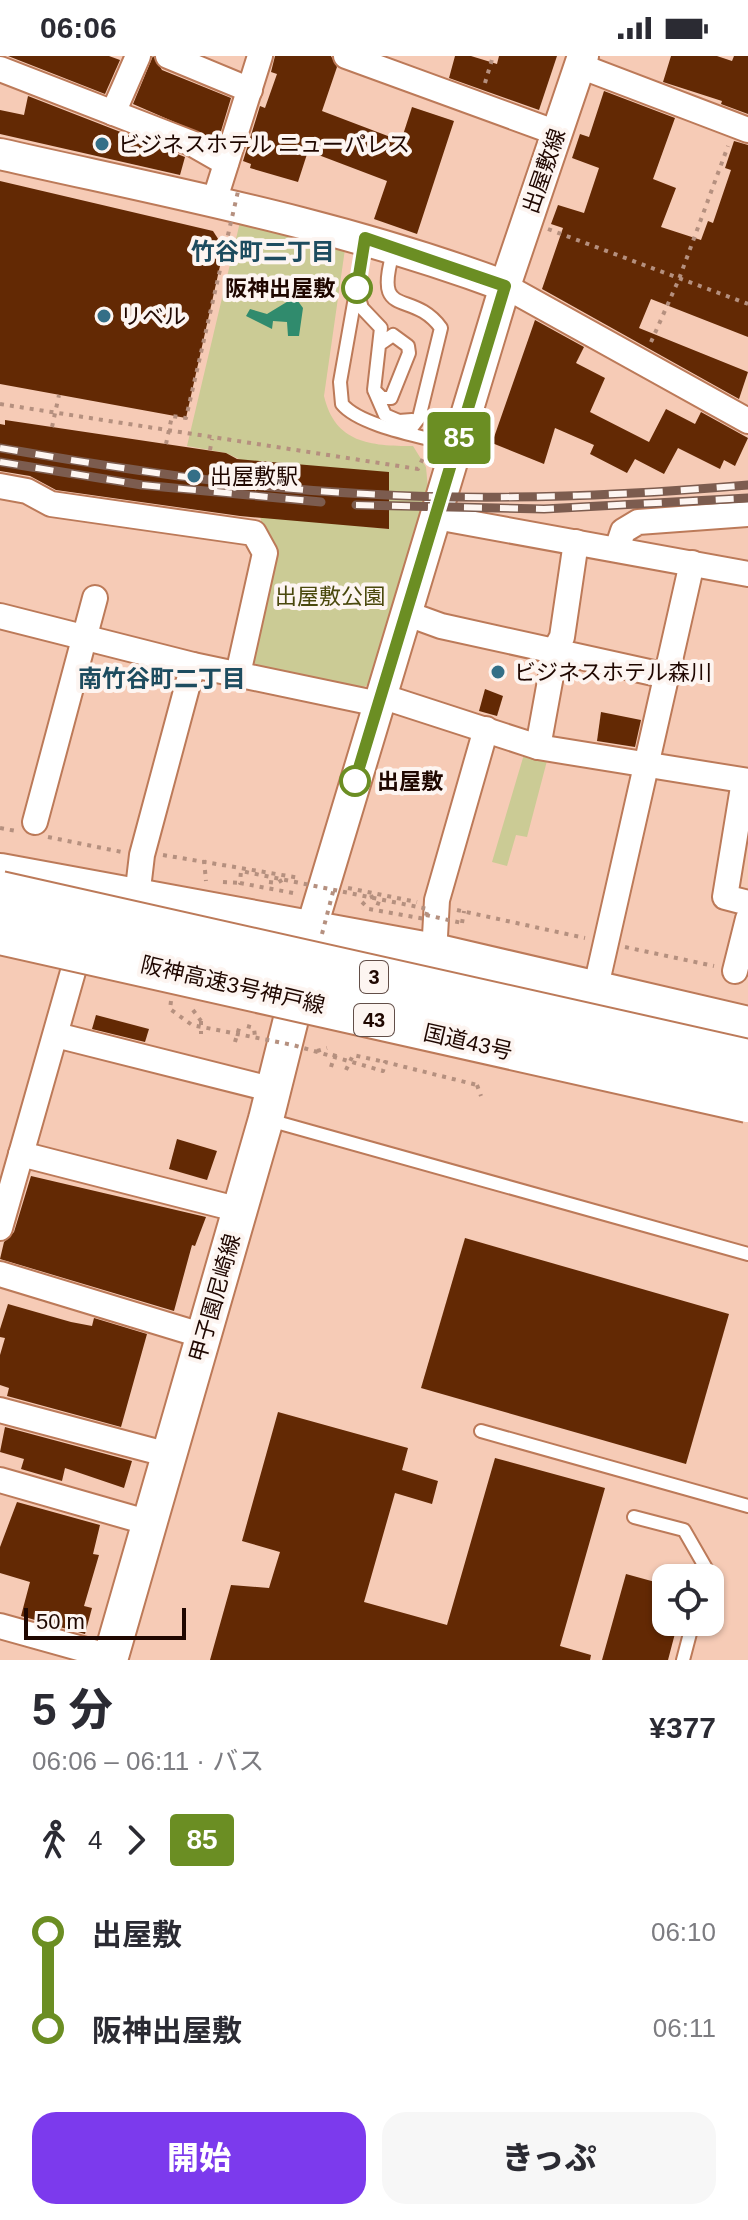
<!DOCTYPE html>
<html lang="ja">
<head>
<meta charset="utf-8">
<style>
  body { margin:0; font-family:Arial,"Noto Sans JP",sans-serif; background:#f7f7f7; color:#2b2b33; height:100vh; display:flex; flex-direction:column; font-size:30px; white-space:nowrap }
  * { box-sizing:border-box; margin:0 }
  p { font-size:26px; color:#7c7c81 }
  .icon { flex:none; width:44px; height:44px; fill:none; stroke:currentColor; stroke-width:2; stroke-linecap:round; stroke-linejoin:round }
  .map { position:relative; height:1604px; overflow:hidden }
  .panel { display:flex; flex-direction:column; background:#fff; flex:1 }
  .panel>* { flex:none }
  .badge { padding:0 16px; border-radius:6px; font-size:28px; line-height:52px }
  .fabs { position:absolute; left:652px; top:1508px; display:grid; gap:16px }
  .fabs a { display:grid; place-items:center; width:72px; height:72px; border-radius:16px; background:#fff; box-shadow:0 2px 6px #0004; font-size:40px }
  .scale { position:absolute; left:24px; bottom:20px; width:162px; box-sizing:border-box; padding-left:8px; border:4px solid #1f0700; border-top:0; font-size:22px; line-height:28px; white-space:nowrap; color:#1f0700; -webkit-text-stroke:6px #fdf5f1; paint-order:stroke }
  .map>.badge { position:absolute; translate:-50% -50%; box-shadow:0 0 0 4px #fff }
  .legs { display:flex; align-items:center; gap:12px; height:88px; padding:0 32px; font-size:26px }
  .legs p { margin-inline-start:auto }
  .overview { display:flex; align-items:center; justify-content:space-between; height:136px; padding:0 32px }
  h1 { font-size:44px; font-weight:800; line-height:60px }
  .action { display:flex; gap:16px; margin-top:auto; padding:16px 32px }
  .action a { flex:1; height:92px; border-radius:24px; background:#7c3aed; color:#fff; font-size:32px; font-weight:800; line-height:92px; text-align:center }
  .action a+a { background:#f7f7f7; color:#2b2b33 }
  ul { padding:0 32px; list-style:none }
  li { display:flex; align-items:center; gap:28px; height:96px; font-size:30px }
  li i { display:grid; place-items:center; width:12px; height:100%; margin:0 10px; background:currentColor }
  li i::after { content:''; width:20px; height:20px; margin:-10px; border:6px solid; border-radius:50%; background:#fff }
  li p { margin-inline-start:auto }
  li:first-child i { background:linear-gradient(#0000 50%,currentColor 0) }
  li:last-child i { background:linear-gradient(currentColor 50%,#0000 0) }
  .status { display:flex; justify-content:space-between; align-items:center; height:56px; padding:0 40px; background:#fff; direction:ltr }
  .status svg { height:22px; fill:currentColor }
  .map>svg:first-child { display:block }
  .green { fill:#cbcb95 }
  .water { fill:#308b6d }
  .building { fill:#632904 }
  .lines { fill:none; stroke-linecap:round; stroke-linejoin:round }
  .service-casing { stroke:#bc7a59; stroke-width:16 }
  .minor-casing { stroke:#bc7a59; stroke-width:28 }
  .tertiary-casing { stroke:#bc7a59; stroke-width:34 }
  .secondary-casing { stroke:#bc7a59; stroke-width:38 }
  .trunk-casing { stroke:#bc7a59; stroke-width:44 }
  .path { stroke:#b5907f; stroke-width:4; stroke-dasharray:4 6; stroke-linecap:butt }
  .service { stroke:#fff; stroke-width:12 }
  .minor { stroke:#fff; stroke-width:24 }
  .tertiary { stroke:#fff; stroke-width:30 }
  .secondary { stroke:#fff; stroke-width:34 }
  .trunk { stroke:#fff; stroke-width:40 }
  .rail-casing { stroke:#7c5c4f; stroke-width:9 }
  .rail { stroke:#fdf5f1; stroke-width:6; stroke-dasharray:18; stroke-linecap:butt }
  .motorway-bridge-casing { stroke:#bc7a59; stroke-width:48; stroke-linecap:butt }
  .path-bridge { stroke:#b5907f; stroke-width:4; stroke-dasharray:4 6; stroke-linecap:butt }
  .motorway-bridge { stroke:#fff; stroke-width:44 }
  .line-1-casing { stroke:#fff; stroke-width:18 }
  .line-1 { stroke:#6b8e23; stroke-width:12 }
  .poi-dot { fill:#346f87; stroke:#fdf5f1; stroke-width:3 }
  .stop-1-dot { fill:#fff; stroke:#6b8e23; stroke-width:4 }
  .labels { text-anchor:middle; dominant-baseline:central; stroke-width:8; stroke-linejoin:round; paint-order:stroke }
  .shield { fill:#fdf5f1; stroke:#624e48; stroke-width:2 }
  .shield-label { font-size:20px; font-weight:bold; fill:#1f0700 }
  .poi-label { font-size:22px; fill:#1f0700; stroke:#fdf5f1; text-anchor:start }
  .street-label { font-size:22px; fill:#1f0700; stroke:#fdf5f1 }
  .stop-label { font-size:22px; font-weight:bold; fill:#1f0700; stroke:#fdf5f1; text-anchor:end }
  .park-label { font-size:22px; fill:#4a480d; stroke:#fdf5f1 }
  .neighbourhood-label { font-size:24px; font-weight:bold; fill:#1d4c5f; stroke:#fdf5f1 }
</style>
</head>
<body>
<div class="status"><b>06:06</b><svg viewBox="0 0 49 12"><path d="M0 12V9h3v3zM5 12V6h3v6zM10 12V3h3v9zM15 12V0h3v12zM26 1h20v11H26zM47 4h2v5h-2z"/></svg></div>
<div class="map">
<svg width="748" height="1604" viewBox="0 0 748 1604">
  <rect width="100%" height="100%" fill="#f6cbb6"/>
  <!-- green -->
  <g class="green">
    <path d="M240,166L345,193L324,340C335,387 370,390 413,390L426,411L429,444L371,628L360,632L258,610L251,604L264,478L260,460L389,473L226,397L187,390Z"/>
    <polygon points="525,695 548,701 527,781 516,779 507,810 492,806"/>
  </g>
  <!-- water -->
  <polygon class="water" points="295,241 303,252 299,280 288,280 287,266 273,265 272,273 246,260 250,253 267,258"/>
  <!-- building -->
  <g class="building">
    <polygon points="8,0 109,0 120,4 105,38"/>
    <polygon points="153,0 162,14 231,42 218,85 133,48"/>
    <polygon points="275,0 331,0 337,11 322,55 401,85 412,51 454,65 417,178 374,163 387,125 308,95 298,126 250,112 251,108 243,105 260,50 265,52 277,18 271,16"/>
    <polygon points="455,0 471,0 497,8 499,0 557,0 539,54 449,22"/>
    <polygon points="671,0 717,0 732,5 734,0 748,0 748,58 721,48 722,45 663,26"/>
    <polygon points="604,35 675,62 653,123 676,132 661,171 701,184 708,165 713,167 731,114 725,112 734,85 748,89 748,281 651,243 639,272 748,316 739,343 542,233 563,172 551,168 558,149 584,157 599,112 572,102 580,78 589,81"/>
    <polygon points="28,40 185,101 180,119 0,78 0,54 24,59"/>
    <polygon points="0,125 213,175 224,192 186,362 0,328"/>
    <polygon points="535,264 584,291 576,307 605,322 590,356 649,386 666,353 695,368 701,356 748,382 735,410 724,404 720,413 678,392 664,418 635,403 627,417 590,398 594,389 555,372 544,408 492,387"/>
    <polygon points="5,364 226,397 237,403 389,416 389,473 240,460 56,434 30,420 0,415 0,368 5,369"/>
    <polygon points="485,633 503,640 497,660 479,655"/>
    <polygon points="601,656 641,664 635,691 597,685"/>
    <polygon points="96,959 149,973 145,986 92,973"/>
    <polygon points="177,1083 217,1095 207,1124 169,1113"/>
    <polygon points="31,1120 206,1161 195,1190 192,1189 174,1255 0,1203 4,1186 14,1176"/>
    <polygon points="465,1182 729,1258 686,1408 421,1332"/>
    <polygon points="8,1248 71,1266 92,1270 94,1262 147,1278 121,1371 7,1340 9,1332 0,1329 0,1299 5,1282 0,1281 0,1273"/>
    <polygon points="278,1356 408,1392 402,1414 438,1425 432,1448 395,1437 364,1546 447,1569 495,1402 605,1432 560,1590 591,1599 590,1604 210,1604 231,1529 269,1532 280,1496 242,1485"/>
    <polygon points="5,1371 132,1405 124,1432 65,1412 62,1425 21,1413 24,1403 0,1396"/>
    <polygon points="17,1446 100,1469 93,1498 99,1499 84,1550 92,1552 85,1578 21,1560 30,1526 0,1517 0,1491"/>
    <polygon points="626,1518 666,1529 666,1566 678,1566 668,1604 602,1604"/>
  </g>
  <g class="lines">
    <!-- service casing -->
    <g class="service-casing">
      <g id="service">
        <path d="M365,185L340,326L342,348C361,371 427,381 456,390"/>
        <path d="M394,193C372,267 411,231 441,272L419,362L413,370L401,373"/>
        <polyline points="357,236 362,252 381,272 374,334 382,342 391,342 409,297 408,290 393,279 380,288"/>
        <polyline points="375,336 385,359 399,365 412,364"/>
        <polyline points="269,1064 748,1198"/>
        <polyline points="481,1375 748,1450"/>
        <polyline points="634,1461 684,1474 707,1514 705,1522"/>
        <polyline points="683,1604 693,1566"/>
      </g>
    </g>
    <!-- minor casing -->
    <g class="minor-casing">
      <g id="minor">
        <polyline points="168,0 250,34"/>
        <polyline points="346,0 557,77"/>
        <polyline points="580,10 748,74"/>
        <polyline points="0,13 191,87 226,107"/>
        <polyline points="113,57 138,0"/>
        <polyline points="214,146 260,0"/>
        <polyline points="505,230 748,365"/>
        <polyline points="0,430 27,435 51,448 254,477 265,497 238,618"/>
        <polyline points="436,461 748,518"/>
        <polyline points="617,493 623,475 638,466 748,458"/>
        <polyline points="408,558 441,570 667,620"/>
        <polyline points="0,560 193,609 379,648"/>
        <polyline points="381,640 538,691 748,725"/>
        <polyline points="538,691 556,592 562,581 576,486"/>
        <polyline points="744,725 725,841 748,847"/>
        <polyline points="35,766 95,542"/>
        <polyline points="137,841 142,799 193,609"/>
        <polyline points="434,898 437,844 486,673"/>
        <polyline points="735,915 748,863"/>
        <polyline points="595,935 692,507"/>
        <polyline points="56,979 274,1034"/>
        <polyline points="21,1098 240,1154"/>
        <polyline points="0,1172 78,898"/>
        <polyline points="0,1218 204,1280"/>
        <polyline points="0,1354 169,1399"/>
        <polyline points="0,1424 150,1467"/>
        <polyline points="0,1570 111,1601"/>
      </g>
    </g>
    <!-- tertiary casing -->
    <g class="tertiary-casing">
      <g id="tertiary">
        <path d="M0,98C172,137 339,168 505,230"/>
        <polyline points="310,877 505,230 583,0"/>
      </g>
    </g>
    <!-- secondary casing -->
    <g class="secondary-casing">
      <polyline id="secondary" points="110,1604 266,1063 302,919"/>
    </g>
    <!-- trunk casing -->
    <g class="trunk-casing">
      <polyline id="trunk" points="0,818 434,898 748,971"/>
    </g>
    <!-- path -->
    <g class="path">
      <polyline points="485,27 493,0"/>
      <polyline points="548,173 748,248"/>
      <polyline points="651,286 679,223 728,90"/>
      <polyline points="0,348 418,413 423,402"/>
      <polyline points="210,394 212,383"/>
      <polyline points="0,772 16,775"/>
      <polyline points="48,781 122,796"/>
      <polyline points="163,799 300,822"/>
      <polyline points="204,804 206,825"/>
      <polyline points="223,826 240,827"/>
      <polyline points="269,826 277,827 284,823"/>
      <polyline points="348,832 417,846"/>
      <polyline points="371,839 374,846 382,849"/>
      <polyline points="457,854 585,882"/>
      <polyline points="462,867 464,855"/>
      <polyline points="625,891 714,910"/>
      <polyline points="201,965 201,978"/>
      <polyline points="247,970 254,972 255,981"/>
      <polyline points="235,986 240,969"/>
      <polyline points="317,995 327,992"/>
      <polyline points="331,1011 336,995"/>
      <polyline points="346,1014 353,999 385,1006"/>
      <polyline points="477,1029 481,1040"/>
    </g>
    <!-- service -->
    <use href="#service" class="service"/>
    <!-- minor -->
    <use href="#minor" class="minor"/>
    <!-- tertiary -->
    <use href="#tertiary" class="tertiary"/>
    <!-- secondary -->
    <use href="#secondary" class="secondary"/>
    <!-- trunk -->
    <use href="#trunk" class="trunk"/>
    <!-- rail casing -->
    <g class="rail-casing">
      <g id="rail">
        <path d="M0,392C121,413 244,432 367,438C493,445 622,440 748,429"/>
        <polyline points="0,406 142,429 321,446"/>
        <polyline points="356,449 544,453 748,442"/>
      </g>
    </g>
    <!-- rail -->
    <use href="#rail" class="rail"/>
    <!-- motorway-bridge casing -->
    <g class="motorway-bridge-casing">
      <g id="motorway-bridge">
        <polyline points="0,838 748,1006"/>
        <polyline points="0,876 748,1044"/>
      </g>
    </g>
    <!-- path-bridge -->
    <g class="path-bridge">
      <polyline points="52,371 59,339"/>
      <polyline points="166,388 172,360 186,362 239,131"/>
      <polyline points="293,837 240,827 241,815 428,853 425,863 369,853 361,845"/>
      <polyline points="426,859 462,867"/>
      <polyline points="322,878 334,832"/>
      <polyline points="171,945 170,953 192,969 293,989 383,1015 385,1006 477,1029"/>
      <polyline points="193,954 201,965"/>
    </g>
    <!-- motorway-bridge -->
    <use href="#motorway-bridge" class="motorway-bridge"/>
  </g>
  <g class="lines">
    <!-- line-1 casing -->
    <g class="line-1-casing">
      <polyline id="line-1" points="355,725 505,230 365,182 357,232"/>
    </g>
    <!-- line-1 -->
    <use href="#line-1" class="line-1"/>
  </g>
  <!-- markers -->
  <g class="poi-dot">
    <circle cx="102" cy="88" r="8"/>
    <circle cx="104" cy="260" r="8"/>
    <circle cx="194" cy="420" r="8"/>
    <circle cx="498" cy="616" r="8"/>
  </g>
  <g class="stop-1-dot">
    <circle cx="357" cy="232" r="14"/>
    <circle cx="355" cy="725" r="14"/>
  </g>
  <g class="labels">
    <!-- shield labels -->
    <g class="shield">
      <rect x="360" y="905" width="28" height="32" rx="6"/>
      <rect x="354" y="948" width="40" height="32" rx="6"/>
    </g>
    <g class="shield-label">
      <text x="374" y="921">3</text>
      <text x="374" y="964">43</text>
    </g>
    <!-- poi labels -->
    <g class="poi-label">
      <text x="118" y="88">ビジネスホテル ニューパレス</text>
      <text x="120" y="260">リベル</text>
      <text x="210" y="420">出屋敷駅</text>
      <text x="514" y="616">ビジネスホテル森川</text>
    </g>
    <!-- street labels -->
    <g class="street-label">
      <text transform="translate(544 115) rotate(-71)">出屋敷線</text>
      <text transform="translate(233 929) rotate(13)">阪神高速3号神戸線</text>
      <text transform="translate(468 986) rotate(13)">国道43号</text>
      <text transform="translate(215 1242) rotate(-74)">甲子園尼崎線</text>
    </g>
    <!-- stop labels -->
    <g class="stop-label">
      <text x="335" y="232">阪神出屋敷</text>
      <text x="377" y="725" text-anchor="start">出屋敷</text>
    </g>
    <!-- park labels -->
    <g class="park-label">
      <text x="330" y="540">出屋敷公園</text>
    </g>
    <!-- neighbourhood labels -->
    <g class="neighbourhood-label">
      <text x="263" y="195">竹谷町二丁目</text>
      <text x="162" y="622">南竹谷町二丁目</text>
    </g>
  </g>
</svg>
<div class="fabs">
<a><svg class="icon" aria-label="locate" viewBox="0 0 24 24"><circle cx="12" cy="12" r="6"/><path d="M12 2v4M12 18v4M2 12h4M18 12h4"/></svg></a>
</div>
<div class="scale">50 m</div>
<b class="badge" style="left:459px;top:382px;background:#6b8e23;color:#fff">85</b>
</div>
<section class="panel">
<div class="overview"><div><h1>5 分</h1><p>06:06 – 06:11 · バス</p></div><b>¥377</b></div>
<div class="legs"><svg class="icon" aria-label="walk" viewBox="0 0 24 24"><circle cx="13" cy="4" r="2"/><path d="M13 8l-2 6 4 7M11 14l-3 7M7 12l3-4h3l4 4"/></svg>4<svg class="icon" aria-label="forward" viewBox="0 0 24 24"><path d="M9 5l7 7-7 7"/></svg><b class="badge" style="background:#6b8e23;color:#fff">85</b></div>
<ul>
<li><i style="color:#6b8e23"></i><b>出屋敷</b><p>06:10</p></li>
<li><i style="color:#6b8e23"></i><b>阪神出屋敷</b><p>06:11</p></li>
</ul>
<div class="action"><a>開始</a><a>きっぷ</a></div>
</section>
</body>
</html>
